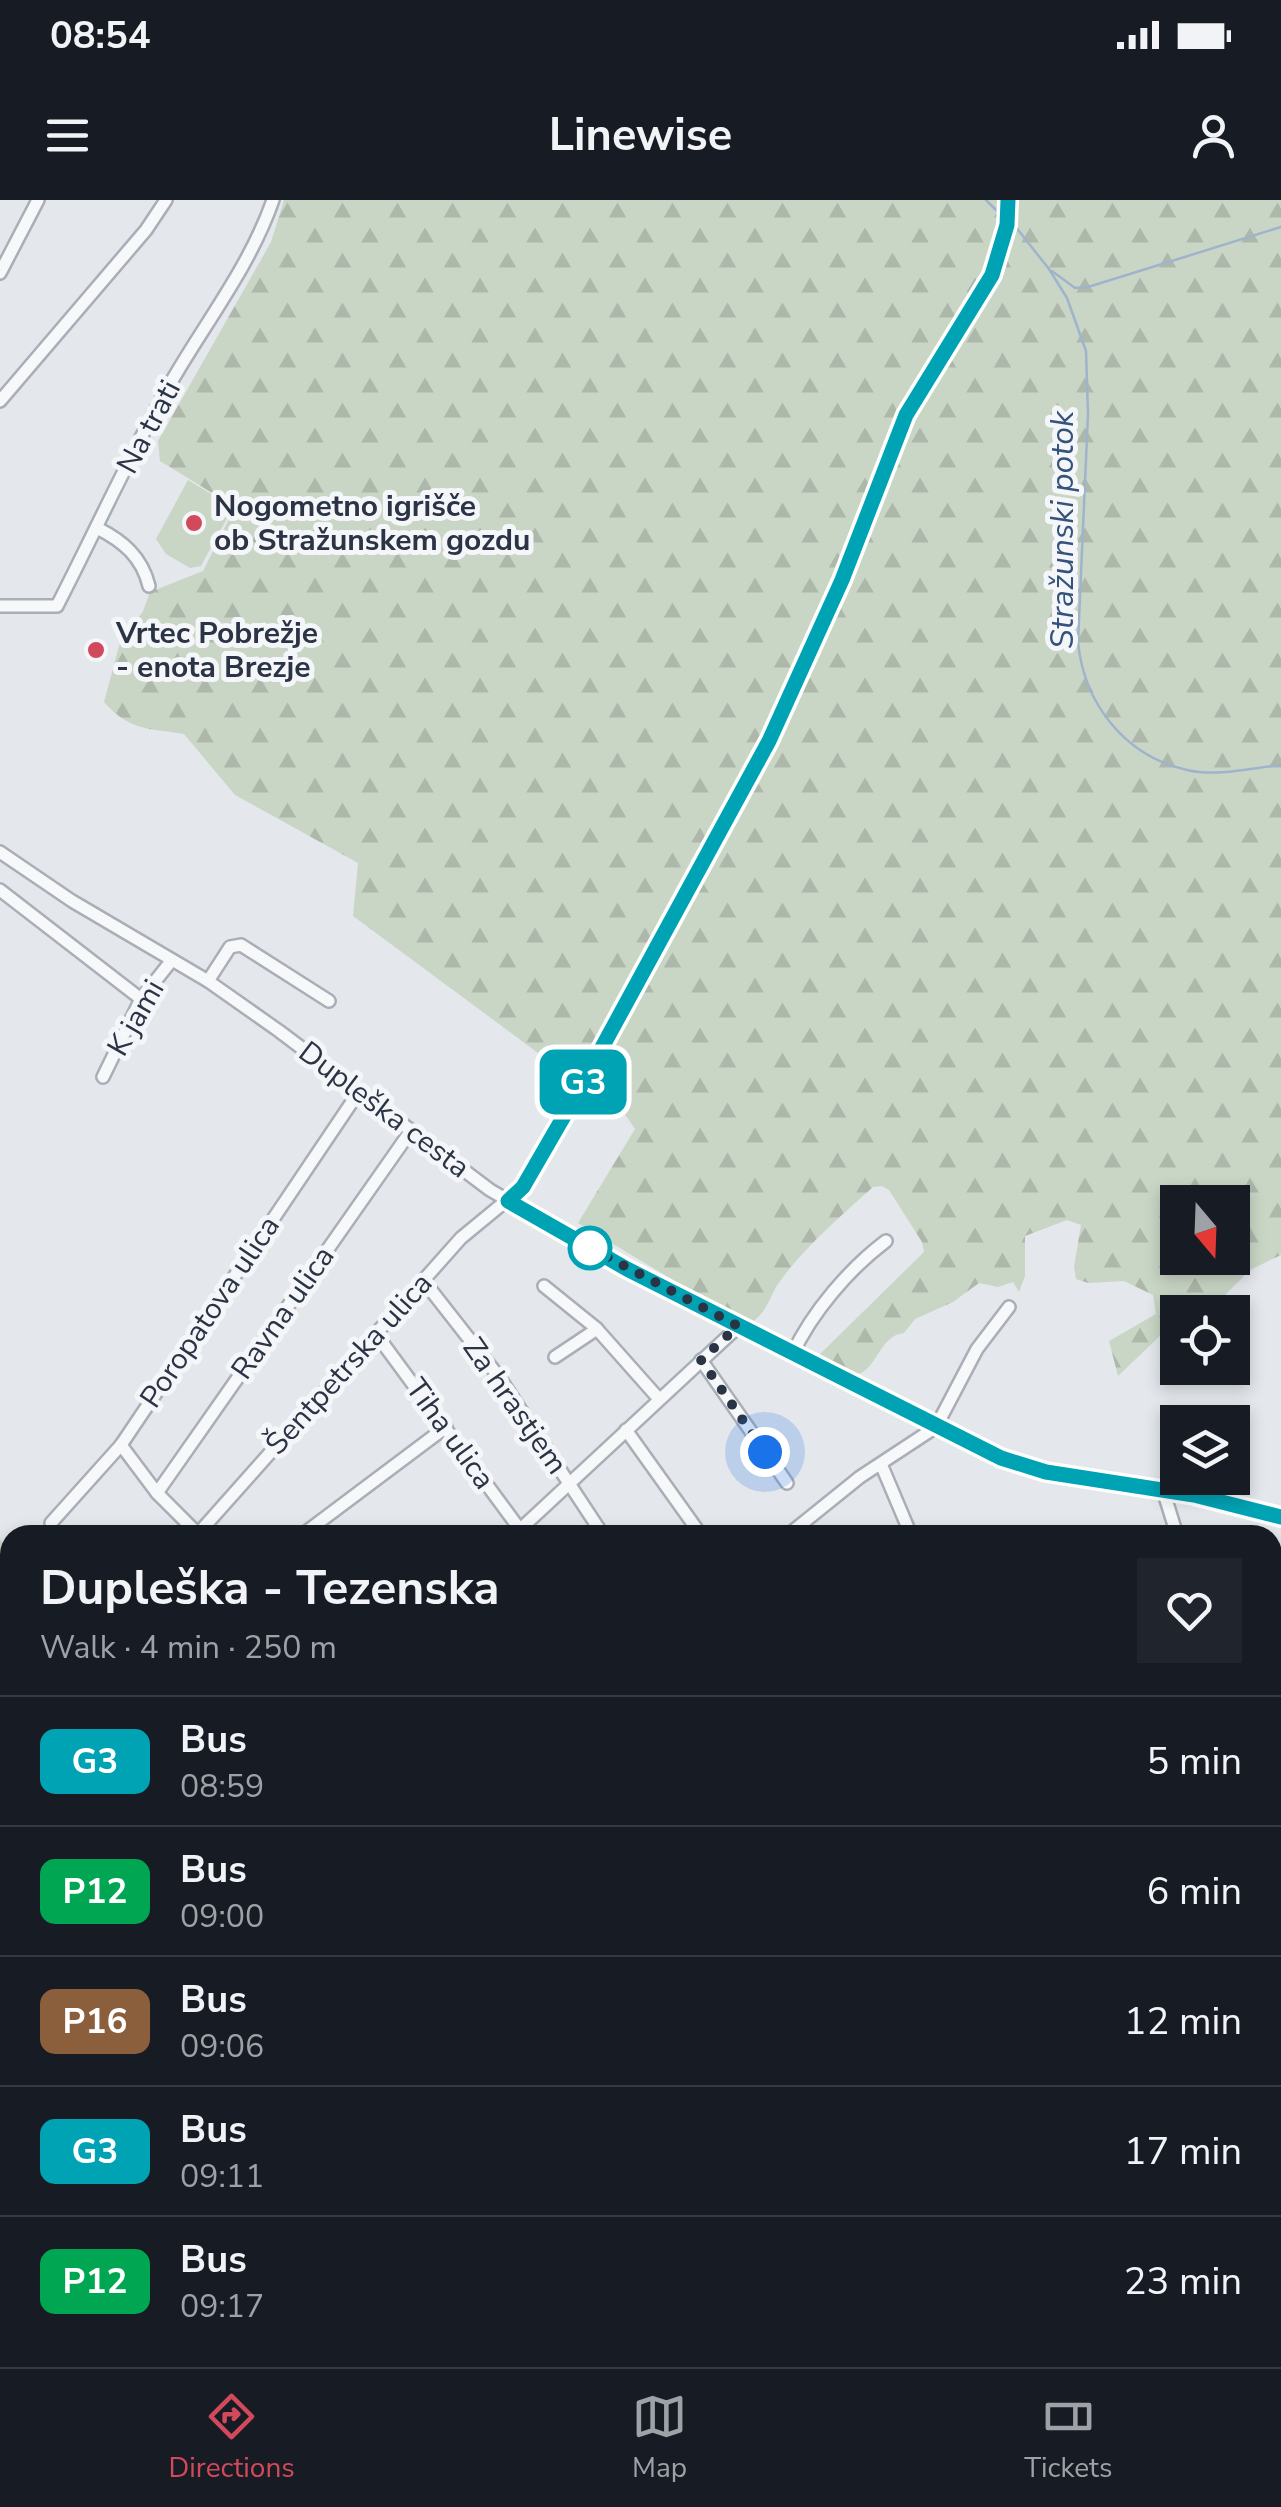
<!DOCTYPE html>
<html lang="en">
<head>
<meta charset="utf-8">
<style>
  body { margin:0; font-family:"Nunito Sans",sans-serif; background:#20242c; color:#f1f3f6; height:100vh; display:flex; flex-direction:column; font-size:38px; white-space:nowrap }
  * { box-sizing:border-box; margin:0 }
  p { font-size:32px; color:#9ea1a6 }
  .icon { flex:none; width:55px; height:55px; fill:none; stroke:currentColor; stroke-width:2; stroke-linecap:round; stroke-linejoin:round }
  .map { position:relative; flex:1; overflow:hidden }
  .panel { position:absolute; left:0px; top:1325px; width:1282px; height:842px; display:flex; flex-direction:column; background:#171b24; border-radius:30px 30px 0 0; box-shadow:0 5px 15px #0003 }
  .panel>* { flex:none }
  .badge { padding:0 20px; border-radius:15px; font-size:35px; line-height:65px }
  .needle { width:65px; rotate:161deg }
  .fabs { position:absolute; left:1160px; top:985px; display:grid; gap:20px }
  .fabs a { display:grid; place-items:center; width:90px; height:90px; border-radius:0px; background:#171b24; box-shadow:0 5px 15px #0003; font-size:50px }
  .you { position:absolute; width:50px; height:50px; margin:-25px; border:8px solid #fff; border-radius:50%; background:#1a73e8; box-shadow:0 0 0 15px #1a73e833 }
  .map>.badge { position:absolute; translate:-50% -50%; box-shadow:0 0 0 5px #fff }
  .round { display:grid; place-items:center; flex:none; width:105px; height:105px; border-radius:0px; background:#20242c }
  .head { display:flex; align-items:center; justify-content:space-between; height:170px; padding:0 40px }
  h1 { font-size:48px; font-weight:700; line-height:75px }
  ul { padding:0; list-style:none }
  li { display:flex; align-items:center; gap:30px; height:130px; padding:0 40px; border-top:2px solid #363941 }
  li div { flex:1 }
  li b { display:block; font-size:38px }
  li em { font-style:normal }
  li .badge { min-width:110px; font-weight:700; text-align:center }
  .status { display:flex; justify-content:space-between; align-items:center; height:70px; padding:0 50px; background:#171b24; direction:ltr }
  .status svg { height:28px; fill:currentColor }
  header { display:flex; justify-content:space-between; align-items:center; height:130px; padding:0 40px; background:#171b24; font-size:45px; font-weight:700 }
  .tabs { display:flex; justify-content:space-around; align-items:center; height:140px; border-top:2px solid #363941; background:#171b24; font-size:28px; color:#9ea1a6 }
  .tabs a { display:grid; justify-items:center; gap:5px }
  .tabs .current { color:#d1495b }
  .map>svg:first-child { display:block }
  .built { fill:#d2d6de }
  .green { fill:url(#green-dots) }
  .forest { fill:url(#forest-firs); fill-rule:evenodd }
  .pitch { fill:#c9d6c5 }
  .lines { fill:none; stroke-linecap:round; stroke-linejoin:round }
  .stream { stroke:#9fb4cc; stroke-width:2.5 }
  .minor-casing { stroke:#a9aeb7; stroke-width:16 }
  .minor { stroke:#f7f8fa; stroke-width:11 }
  .line-casing { stroke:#fff; stroke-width:22 }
  .line { stroke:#00a3b4; stroke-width:15 }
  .walk { stroke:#2b3445; stroke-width:10; stroke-dasharray:0 18 }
  .poi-dot { fill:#d1495b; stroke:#f4f6f9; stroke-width:4 }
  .stop-dot { fill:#fff; stroke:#00a3b4; stroke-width:5 }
  .labels { text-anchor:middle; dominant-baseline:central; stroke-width:10; stroke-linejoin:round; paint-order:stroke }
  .street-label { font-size:30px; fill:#2b3445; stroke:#f4f6f9 }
  .poi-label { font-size:30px; font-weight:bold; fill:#2b3445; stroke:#f4f6f9; text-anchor:start }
  .water-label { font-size:32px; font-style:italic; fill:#34527a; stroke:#f4f6f9 }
</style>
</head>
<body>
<div class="status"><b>08:54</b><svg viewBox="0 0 49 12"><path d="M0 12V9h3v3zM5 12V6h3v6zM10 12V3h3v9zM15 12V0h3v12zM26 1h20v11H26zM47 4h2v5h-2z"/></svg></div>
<header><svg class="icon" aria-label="menu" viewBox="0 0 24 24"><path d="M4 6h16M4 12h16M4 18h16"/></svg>Linewise<svg class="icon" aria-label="person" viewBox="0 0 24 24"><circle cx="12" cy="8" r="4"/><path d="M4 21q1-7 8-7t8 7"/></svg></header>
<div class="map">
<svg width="1281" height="2167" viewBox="0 0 1281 2167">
  <defs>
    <pattern id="green-dots" width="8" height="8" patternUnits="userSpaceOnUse" patternTransform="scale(2.5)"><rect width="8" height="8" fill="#c9d6c5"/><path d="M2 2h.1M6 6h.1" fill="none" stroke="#adb8ab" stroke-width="1.8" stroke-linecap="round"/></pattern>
    <pattern id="forest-firs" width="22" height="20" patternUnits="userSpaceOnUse" patternTransform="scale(2.5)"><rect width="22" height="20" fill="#c9d6c5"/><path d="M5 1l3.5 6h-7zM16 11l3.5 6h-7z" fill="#adb8ab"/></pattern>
  </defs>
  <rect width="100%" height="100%" fill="#e4e7ec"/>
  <!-- built -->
  <polygon class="built" points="1272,1642 1281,1642 1281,2167 1177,2167 1177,2158 1272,2158"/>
  <!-- green -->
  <polygon class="green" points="330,2158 1102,2158 1106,2167 332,2167"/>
  <!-- forest -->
  <g class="forest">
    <path d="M284,0H1281V1055L1250,1070L1208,1112H1178L1177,1141L1165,1131L1118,1176L1109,1141L1156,1114L1153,1095L1124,1081L1088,1083L1076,1079L1074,1067L1081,1025L1067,1020L1025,1036V1076L1019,1092L1013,1082L998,1087L979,1083L953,1102L915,1119L904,1133C875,1136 877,1181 847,1174C837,1171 826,1162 817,1157L924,1052L922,1042L889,990L882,986L873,987C840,1017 804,1047 778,1084C769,1098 767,1112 752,1122L740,1120L578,1023L635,929L590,863L576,881L353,716L358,663L235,595L184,534C147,528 130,531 104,502L119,446L143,411L150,392L203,371L235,307L160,261L158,241L271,42ZM1178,1002H1232V1058H1178Z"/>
    <polygon points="0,1339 10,1353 10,1500 0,1508"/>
  </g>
  <!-- pitch -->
  <polygon class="pitch" points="188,280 233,307 201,366 190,368 166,354 156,339"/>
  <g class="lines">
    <!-- stream -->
    <g class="stream">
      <polyline points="986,0 997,11"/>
      <path d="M1015,26L1049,69L1067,98L1086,151L1088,214L1078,442C1084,504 1125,556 1187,570C1217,577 1252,568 1281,565"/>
      <polyline points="1052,71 1075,88 1088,87 1281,27"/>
    </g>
    <!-- minor casing -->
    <g class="minor-casing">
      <g id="minor">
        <polyline points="0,73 38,0"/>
        <polyline points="0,201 146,30 166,0"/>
        <path d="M97,328C123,341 142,357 149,386"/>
        <path d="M0,406H57C92,338 124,267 161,200C197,133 248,72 273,0"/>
        <polyline points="0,652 72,701 208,781 279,831 490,990 609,1059 792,1155 1016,1263 1060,1274 1194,1295 1281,1317"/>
        <polyline points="0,690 141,799"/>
        <polyline points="208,781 230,747 241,745 329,801"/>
        <polyline points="103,877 141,799 172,760"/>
        <polyline points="423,1080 499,1177 603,1335"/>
        <polyline points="544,1086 596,1128 659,1199"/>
        <polyline points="376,1134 524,1335"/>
        <path d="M792,1155C812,1112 849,1069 886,1041"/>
        <polyline points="555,1157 597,1129"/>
        <polyline points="701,1160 787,1283"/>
        <polyline points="936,1227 977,1149 1009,1107"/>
        <polyline points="626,1230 696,1328"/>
        <polyline points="121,1245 157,1293 199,1335"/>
        <polyline points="881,1264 911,1335"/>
        <polyline points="1163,1290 1177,1335"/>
        <polyline points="157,1293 410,932"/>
        <polyline points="51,1323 121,1245 358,893"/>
        <polyline points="197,1335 461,1038 523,987 769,541 842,379 906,215 992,75 1007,25 1008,0"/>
        <polyline points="302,1335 446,1227"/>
        <polyline points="514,1335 739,1126"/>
        <polyline points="788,1335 860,1277 936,1227"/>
        <polyline points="1272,1452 1281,1446"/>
        <polyline points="0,1523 10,1513"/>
        <polyline points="1272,1635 1281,1635"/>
        <polyline points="0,1768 10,1768"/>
        <polyline points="1272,1773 1281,1773"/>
      </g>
    </g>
    <!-- minor -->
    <use href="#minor" class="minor"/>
  </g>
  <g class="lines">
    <!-- line casing -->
    <g class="line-casing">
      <polyline id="line" points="1008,0 1007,25 992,75 906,215 842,380 769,541 575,897 523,987 508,1001 627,1069 1001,1258 1046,1272 1194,1295 1281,1317"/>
    </g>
    <!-- line -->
    <use href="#line" class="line"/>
    <!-- walk -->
    <polyline class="walk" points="590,1048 583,1044 738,1126 701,1160 765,1252"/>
  </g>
  <!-- markers -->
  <g class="poi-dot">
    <circle cx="194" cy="323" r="10"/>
    <circle cx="96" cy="450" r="10"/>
  </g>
  <circle class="stop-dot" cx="590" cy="1048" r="20"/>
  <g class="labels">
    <!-- street labels -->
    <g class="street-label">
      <text transform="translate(149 227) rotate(-62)">Na trati</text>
      <text transform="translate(136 818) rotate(-60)">K jami</text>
      <text transform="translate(384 910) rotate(37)">Dupleška cesta</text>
      <text transform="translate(210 1112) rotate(-56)">Poropatova ulica</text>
      <text transform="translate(283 1113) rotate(-55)">Ravna ulica</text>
      <text transform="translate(349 1164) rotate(-48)">Šentpetrska ulica</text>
      <text transform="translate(515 1206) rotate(55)">Za hrastjem</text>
      <text transform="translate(450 1234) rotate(54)">Tiha ulica</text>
    </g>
    <!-- poi labels -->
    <g class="poi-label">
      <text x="214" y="306">Nogometno igrišče<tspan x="214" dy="34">ob Stražunskem gozdu</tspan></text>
      <text x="116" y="433">Vrtec Pobrežje<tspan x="116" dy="34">- enota Brezje</tspan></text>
    </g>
    <!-- water labels -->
    <g class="water-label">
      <text transform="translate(1062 330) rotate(-90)">Stražunski potok</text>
    </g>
  </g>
</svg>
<div class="fabs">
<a><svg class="needle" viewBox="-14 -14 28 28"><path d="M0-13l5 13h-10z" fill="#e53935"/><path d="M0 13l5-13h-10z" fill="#9ea1a6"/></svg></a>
<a><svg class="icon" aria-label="locate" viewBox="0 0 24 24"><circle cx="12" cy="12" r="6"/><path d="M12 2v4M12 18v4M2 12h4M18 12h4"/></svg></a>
<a><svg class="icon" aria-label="layers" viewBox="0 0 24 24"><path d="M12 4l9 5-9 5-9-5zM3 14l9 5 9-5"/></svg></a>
</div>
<div class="you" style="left:765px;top:1252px"></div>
<b class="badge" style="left:583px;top:882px;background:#00a3b4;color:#fff">G3</b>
<section class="panel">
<div class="head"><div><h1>Dupleška - Tezenska</h1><p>Walk · 4 min · 250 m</p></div><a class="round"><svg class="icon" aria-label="heart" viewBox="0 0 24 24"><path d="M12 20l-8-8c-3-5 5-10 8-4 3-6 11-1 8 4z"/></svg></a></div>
<ul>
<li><span class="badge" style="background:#00a3b4;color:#fff">G3</span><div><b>Bus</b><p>08:59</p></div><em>5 min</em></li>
<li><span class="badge" style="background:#00a651;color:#fff">P12</span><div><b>Bus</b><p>09:00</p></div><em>6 min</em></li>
<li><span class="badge" style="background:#8b5e3c;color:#fff">P16</span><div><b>Bus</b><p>09:06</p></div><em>12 min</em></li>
<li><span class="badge" style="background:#00a3b4;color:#fff">G3</span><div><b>Bus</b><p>09:11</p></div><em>17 min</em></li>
<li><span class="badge" style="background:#00a651;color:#fff">P12</span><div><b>Bus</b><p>09:17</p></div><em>23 min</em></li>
</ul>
</section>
</div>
<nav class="tabs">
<a class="current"><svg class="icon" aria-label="directions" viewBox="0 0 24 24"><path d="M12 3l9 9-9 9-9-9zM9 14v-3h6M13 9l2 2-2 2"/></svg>Directions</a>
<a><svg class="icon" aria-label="map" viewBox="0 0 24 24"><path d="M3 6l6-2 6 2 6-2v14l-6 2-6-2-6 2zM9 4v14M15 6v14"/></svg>Map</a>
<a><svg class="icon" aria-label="tickets" viewBox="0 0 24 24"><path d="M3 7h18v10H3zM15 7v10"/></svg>Tickets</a>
</nav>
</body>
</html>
